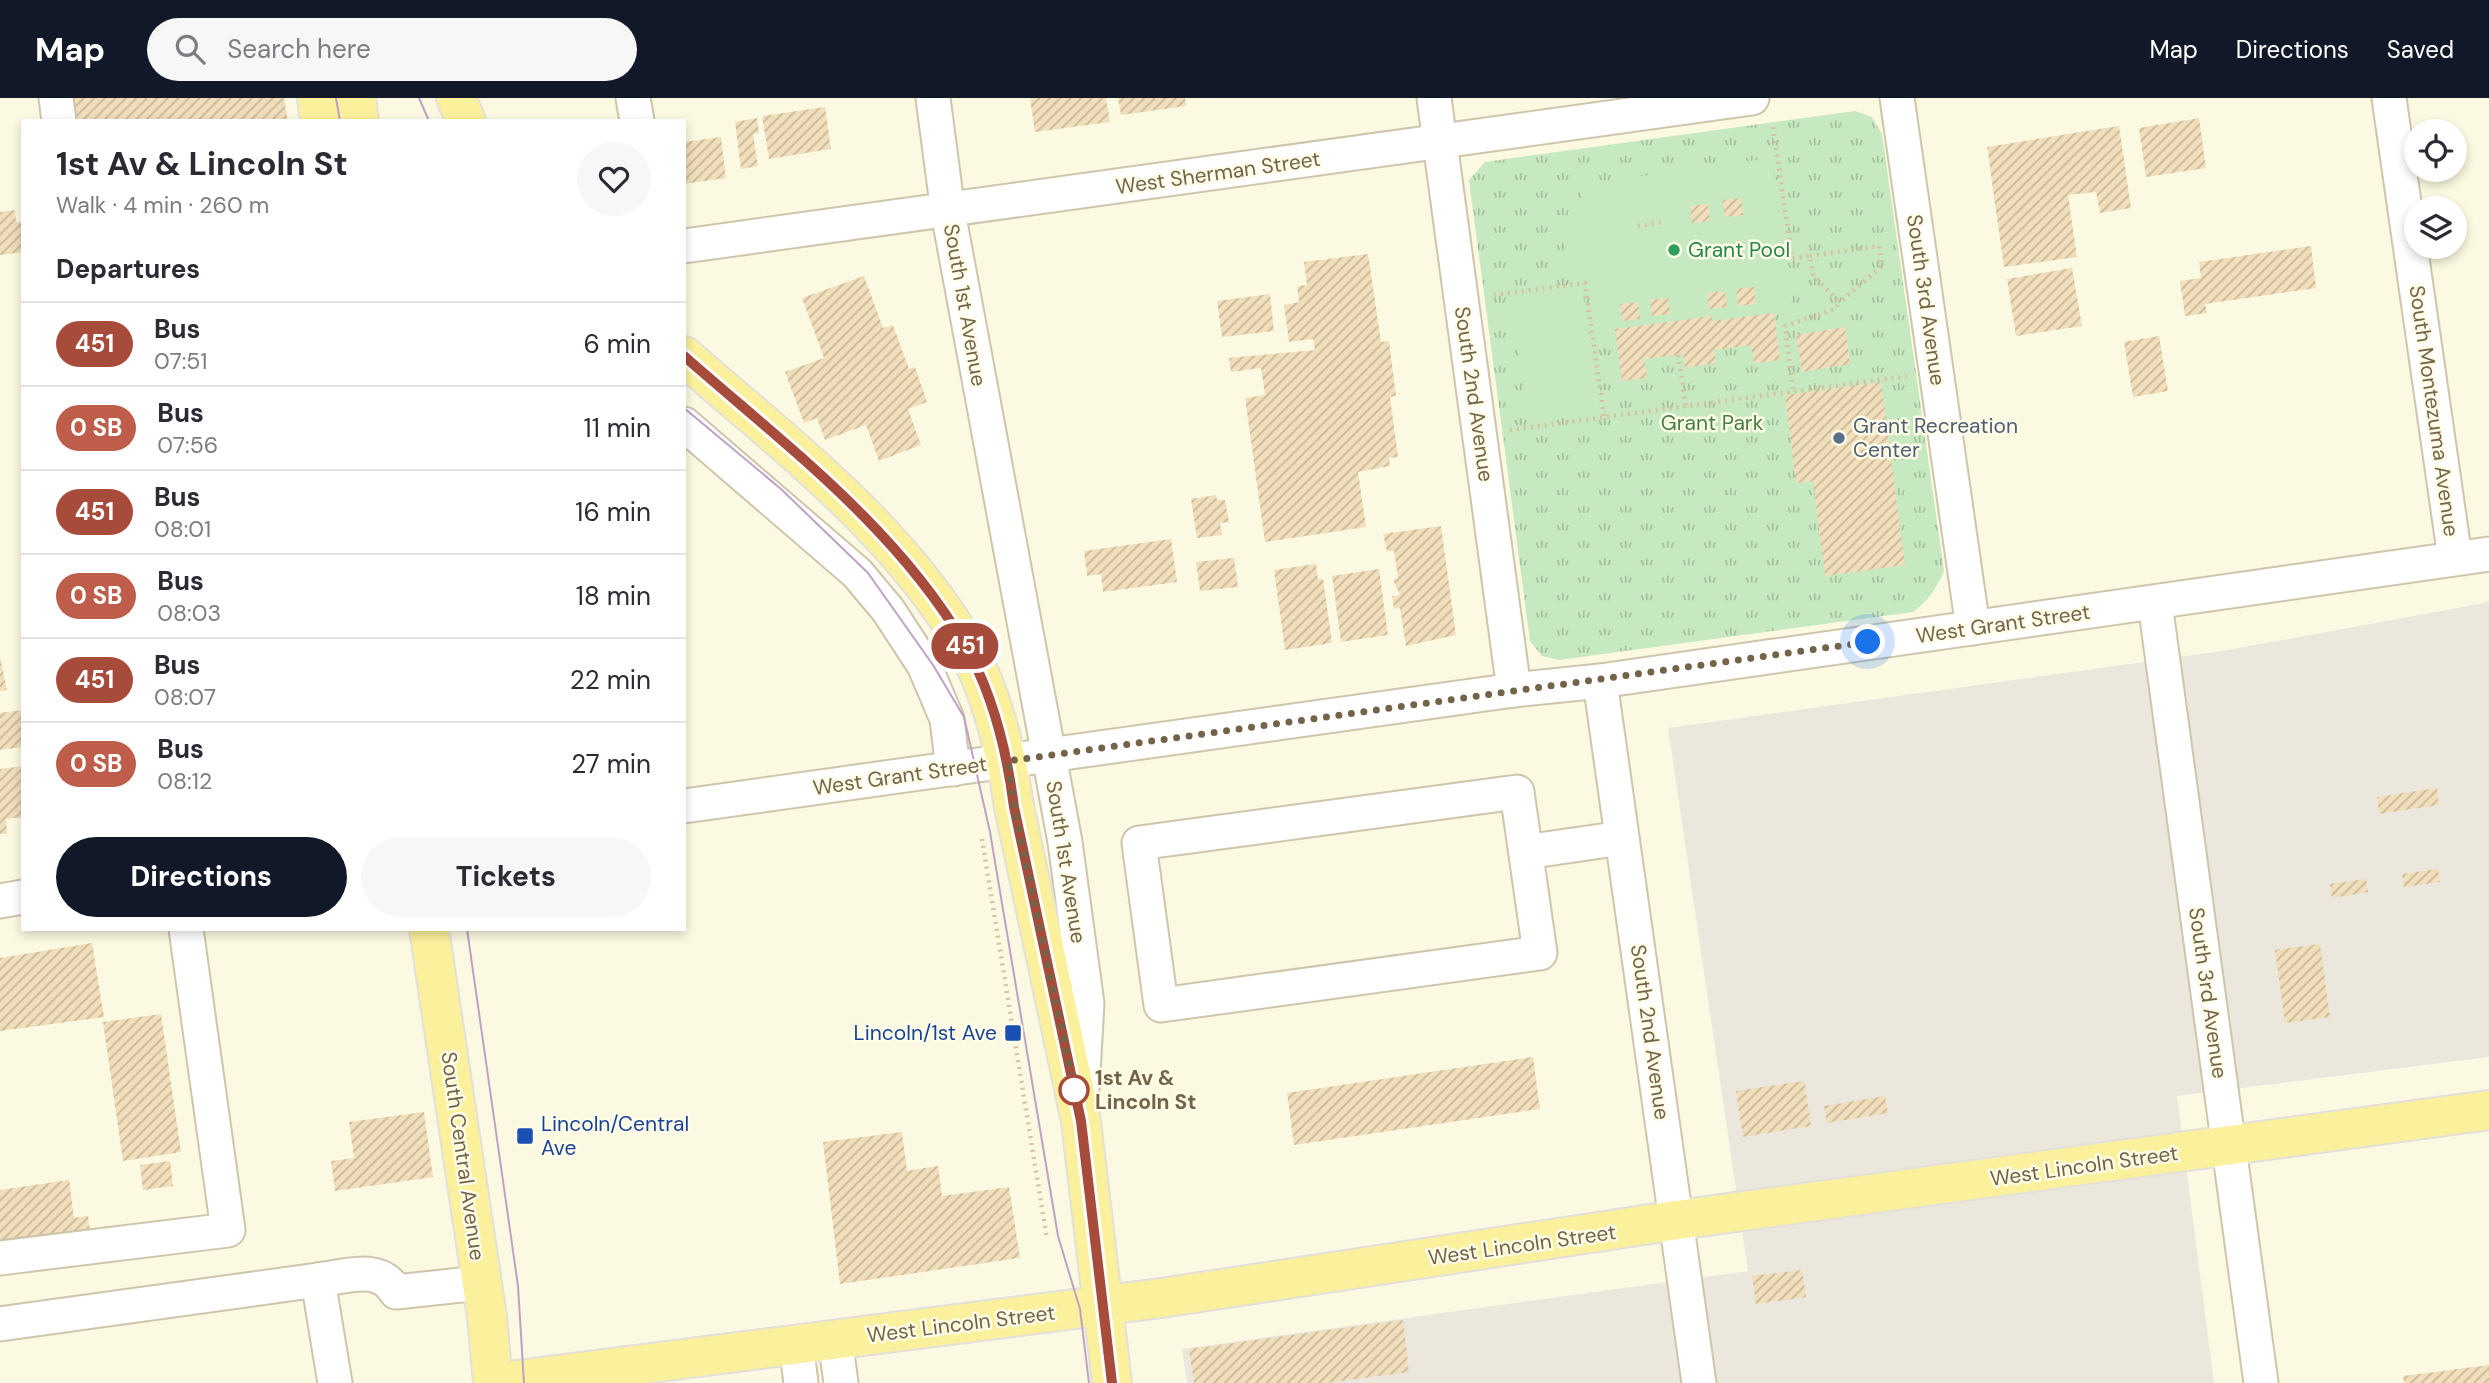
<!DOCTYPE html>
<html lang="en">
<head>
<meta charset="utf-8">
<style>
  body { margin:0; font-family:"DM Sans",sans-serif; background:#f7f7f7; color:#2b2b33; height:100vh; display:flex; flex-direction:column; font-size:26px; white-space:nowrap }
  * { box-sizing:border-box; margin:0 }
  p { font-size:23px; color:#7c7c81 }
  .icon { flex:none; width:38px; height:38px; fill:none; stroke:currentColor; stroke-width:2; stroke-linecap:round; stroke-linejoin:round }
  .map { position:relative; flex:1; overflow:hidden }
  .sheet { position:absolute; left:21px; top:21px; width:665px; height:812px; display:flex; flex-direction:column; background:#fff; border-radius:0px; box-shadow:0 4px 10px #0003 }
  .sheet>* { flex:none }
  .badge { padding:0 14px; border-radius:23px; font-size:24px; line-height:46px }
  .controls { position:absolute; left:2404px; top:21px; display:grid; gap:14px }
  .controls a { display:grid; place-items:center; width:63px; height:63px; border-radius:50%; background:#fff; box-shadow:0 4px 10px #0003; font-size:35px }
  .you { position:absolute; width:35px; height:35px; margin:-18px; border:5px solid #fff; border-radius:50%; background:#1a73e8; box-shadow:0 0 0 10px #1a73e833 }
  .map>.badge { position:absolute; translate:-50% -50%; box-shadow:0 0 0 4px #fff }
  h2 { padding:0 35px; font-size:26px; line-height:63px }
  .round { display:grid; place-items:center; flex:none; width:74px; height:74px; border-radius:37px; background:#f7f7f7 }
  .headline { display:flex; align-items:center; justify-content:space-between; height:119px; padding:0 35px }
  h1 { font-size:33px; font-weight:700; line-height:52px }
  .primary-button { display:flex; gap:14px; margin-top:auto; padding:14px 35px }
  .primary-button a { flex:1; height:80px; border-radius:42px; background:#111827; color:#fff; font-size:28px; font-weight:700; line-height:80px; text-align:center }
  .primary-button a+a { background:#f7f7f7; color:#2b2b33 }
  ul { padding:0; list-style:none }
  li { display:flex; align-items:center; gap:21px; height:84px; padding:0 35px; border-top:2px solid #e1e1e2 }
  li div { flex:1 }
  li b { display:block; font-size:26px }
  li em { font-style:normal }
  li .badge { min-width:77px; font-weight:700; text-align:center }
  header { display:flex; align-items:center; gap:42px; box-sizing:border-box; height:98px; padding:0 35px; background:#111827; color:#fff }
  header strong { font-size:33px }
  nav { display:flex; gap:38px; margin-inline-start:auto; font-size:24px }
  .search { width:490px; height:63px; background:#f7f7f7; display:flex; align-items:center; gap:18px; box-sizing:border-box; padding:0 24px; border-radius:38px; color:#7c7c81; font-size:26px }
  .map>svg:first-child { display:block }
  .industrial { fill:#ebe7dd }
  .grass { fill:url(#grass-tufts) }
  .pitch { fill:#c7e9c1 }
  .building { fill:url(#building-hatch) }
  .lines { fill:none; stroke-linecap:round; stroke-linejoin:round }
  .minor-casing { stroke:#cfc5ac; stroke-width:37 }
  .major-casing { stroke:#e3e0db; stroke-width:42 }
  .path { stroke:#d6c29e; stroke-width:4.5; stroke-dasharray:2 5; stroke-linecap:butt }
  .minor { stroke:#fff; stroke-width:33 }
  .major { stroke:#fbf09b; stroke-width:38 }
  .tram { stroke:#bea1c5; stroke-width:2 }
  .line-casing { stroke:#fff; stroke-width:16 }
  .line { stroke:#a74b3a; stroke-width:10 }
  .walk { stroke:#736349; stroke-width:7; stroke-dasharray:0 12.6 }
  .leisure-dot { fill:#2e9e5b; stroke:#fffce8; stroke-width:2.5 }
  .service-dot { fill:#5c6f8a; stroke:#fffce8; stroke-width:2.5 }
  .transit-dot { fill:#1a4fb4; stroke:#fffce8; stroke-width:2.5 }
  .stop-dot { fill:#fff; stroke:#a74b3a; stroke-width:3.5 }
  .labels { text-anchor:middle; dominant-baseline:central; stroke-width:5; stroke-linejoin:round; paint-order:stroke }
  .street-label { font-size:21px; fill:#736349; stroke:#fffce8 }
  .leisure-label { font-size:21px; fill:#27864d; stroke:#fffce8; text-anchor:start }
  .park-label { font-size:21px; fill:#457f43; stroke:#fffce8 }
  .service-label { font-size:21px; fill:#4e5e75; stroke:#fffce8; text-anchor:start }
  .transit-label { font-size:21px; fill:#164399; stroke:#fffce8; text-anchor:end }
  .stop-label { font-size:21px; font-weight:bold; fill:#736349; stroke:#fffce8; text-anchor:start }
</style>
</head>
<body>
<header>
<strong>Map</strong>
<div class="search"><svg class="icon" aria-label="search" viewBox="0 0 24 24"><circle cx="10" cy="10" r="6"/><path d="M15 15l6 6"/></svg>Search here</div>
<nav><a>Map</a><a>Directions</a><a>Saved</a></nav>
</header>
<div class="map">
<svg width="2489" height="1285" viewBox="0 0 2489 1285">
  <defs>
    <pattern id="grass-tufts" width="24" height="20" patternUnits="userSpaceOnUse" patternTransform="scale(1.75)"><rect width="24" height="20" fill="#c7e9c1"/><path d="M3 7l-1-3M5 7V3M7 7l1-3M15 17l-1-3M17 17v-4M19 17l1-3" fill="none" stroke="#a6c09f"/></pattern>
    <pattern id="building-hatch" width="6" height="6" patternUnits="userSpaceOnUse" patternTransform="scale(1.75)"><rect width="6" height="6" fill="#f1deba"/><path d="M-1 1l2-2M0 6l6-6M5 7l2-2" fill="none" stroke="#c8b899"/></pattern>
  </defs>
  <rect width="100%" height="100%" fill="#fcf9e2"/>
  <!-- industrial -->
  <polygon class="industrial" points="2489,504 2489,959 2177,998 2214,1285 1187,1285 1182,1251 1748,1173 1668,630 2223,553"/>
  <!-- grass -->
  <path class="grass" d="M1855,13L1872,19L1882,36L1944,473C1936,491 1929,502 1913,514L1559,562L1542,558L1530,543L1469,82L1485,64Z"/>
  <!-- pitch -->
  <g class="pitch">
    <polygon points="1771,60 1792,214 1774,217 1780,262 1754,265 1751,247 1715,252 1716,265 1685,270 1683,256 1645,261 1647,280 1622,283 1615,232 1600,233 1592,181 1569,184 1562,123 1585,120 1580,87"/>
    <polygon points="1582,188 1599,311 1528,321 1511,198"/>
  </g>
  <!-- building -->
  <g class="building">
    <polygon points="63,0 284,0 288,23 66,23"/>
    <polygon points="1030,0 1106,0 1110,24 1035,34"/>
    <polygon points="1118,0 1185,0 1186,8 1121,17"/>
    <polygon points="825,9 831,51 769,61 762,18"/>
    <polygon points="757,20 759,35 753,36 758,68 741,71 735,24"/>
    <polygon points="2199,20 2206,70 2146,79 2139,30"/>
    <polygon points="2119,28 2131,110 2100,115 2096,94 2068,97 2077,159 2004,169 1987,49"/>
    <polygon points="721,39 726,80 684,86 684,44"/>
    <polygon points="1741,100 1743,117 1725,119 1723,102"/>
    <polygon points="1708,106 1710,123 1692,125 1690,108"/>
    <polygon points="15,112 16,124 23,124 23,154 0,157 0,114"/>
    <polygon points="2311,148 2316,190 2205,206 2207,215 2185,218 2180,183 2201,180 2199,164"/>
    <polygon points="1368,156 1381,244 1389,243 1396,298 1390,299 1398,359 1389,360 1390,368 1358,374 1366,429 1265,444 1245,300 1265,297 1261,270 1231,274 1229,260 1315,252 1313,241 1289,244 1284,207 1299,204 1297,188 1307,187 1304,164"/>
    <polygon points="2072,170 2082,228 2016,238 2007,181"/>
    <polygon points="864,178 883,230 893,227 909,271 915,269 927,304 908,311 921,347 879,363 866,327 825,342 817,320 804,325 785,274 824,260 802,200"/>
    <polygon points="1754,189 1756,206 1738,208 1736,191"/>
    <polygon points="1725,193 1727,209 1709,211 1707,195"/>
    <polygon points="1270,196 1274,233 1222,239 1217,203"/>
    <polygon points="1668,200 1670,216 1652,218 1650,202"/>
    <polygon points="1638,204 1640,221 1622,223 1620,206"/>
    <polygon points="1774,215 1780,262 1754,265 1751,247 1714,252 1716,265 1685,270 1683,256 1644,261 1647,280 1622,283 1615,231 1712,218 1712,223"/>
    <polygon points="1845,229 1850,266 1802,274 1796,237"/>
    <polygon points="2159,238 2168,293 2133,299 2124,244"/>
    <polygon points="1881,284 1905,467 1825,478 1813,383 1796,385 1785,297"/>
    <polygon points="1216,397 1217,402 1225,402 1229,424 1220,425 1222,437 1197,440 1191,401"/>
    <polygon points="1441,428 1456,537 1406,548 1400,510 1394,511 1392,498 1400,497 1393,482 1398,480 1394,453 1387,453 1383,436"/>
    <polygon points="1171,441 1177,484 1103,494 1101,476 1087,478 1084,453"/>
    <polygon points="1234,460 1238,489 1200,493 1196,464"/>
    <polygon points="1316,466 1318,481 1323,481 1332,545 1285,552 1274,472"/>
    <polygon points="1379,471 1388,537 1341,544 1332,478"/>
    <polygon points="0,559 7,592 0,593"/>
    <polygon points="23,612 23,649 0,652 0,615"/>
    <polygon points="23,668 23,719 6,721 7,736 0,736 0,671"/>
    <polygon points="2437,690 2439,707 2379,716 2377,699"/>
    <polygon points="2438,771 2440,784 2404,789 2402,776"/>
    <polygon points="2366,781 2368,794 2332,800 2330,786"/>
    <polygon points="92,845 104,919 0,933 0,860"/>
    <polygon points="2320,846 2330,919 2285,925 2275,852"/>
    <polygon points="161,916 181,1054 123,1063 103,924"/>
    <polygon points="1533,959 1540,1011 1294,1047 1287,995"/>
    <polygon points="1804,983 1811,1028 1743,1039 1736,993"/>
    <polygon points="1885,998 1888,1015 1827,1025 1824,1008"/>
    <polygon points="424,1014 433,1079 335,1093 331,1063 354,1060 349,1024"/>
    <polygon points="902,1034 907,1073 938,1068 942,1098 1009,1089 1020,1160 840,1186 823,1044"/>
    <polygon points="170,1063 173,1088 143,1092 140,1067"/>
    <polygon points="69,1082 74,1120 88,1118 90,1132 0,1145 0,1092"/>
    <polygon points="1802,1172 1806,1199 1756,1206 1752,1178"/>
    <polygon points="1403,1222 1409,1274 1326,1285 1194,1285 1189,1251"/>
    <polygon points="2489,1267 2489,1285 2404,1285 2403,1278"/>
  </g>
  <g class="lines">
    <!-- minor casing -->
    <g class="minor-casing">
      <g id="minor">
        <polyline points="56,0 59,23"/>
        <polyline points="633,0 637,23"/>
        <polyline points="933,0 948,114 1065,744 1087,906 1082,992"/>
        <polyline points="1434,0 1514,592"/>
        <polyline points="1897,0 1973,530"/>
        <polyline points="2389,0 2455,460"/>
        <polyline points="684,148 1752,0"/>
        <polyline points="684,326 857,475 888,512 924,567 947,621 953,671"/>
        <polyline points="2155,505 2261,1285"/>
        <polyline points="1600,583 1699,1285"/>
        <polygon points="1517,694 1540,855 1161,907 1139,745"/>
        <polyline points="684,708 1514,592 1600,583 2489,456"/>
        <polyline points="1526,754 1622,740"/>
        <polyline points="0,803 23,799"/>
        <polyline points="0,1160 228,1132 186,831"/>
        <path d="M318,1182C346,1179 380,1165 396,1194L461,1187"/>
        <polyline points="0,1226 318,1182 335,1285"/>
        <polyline points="835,1241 841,1285"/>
        <polyline points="796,1246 801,1285"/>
      </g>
    </g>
    <!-- major casing -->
    <g class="major-casing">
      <g id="major">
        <polyline points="317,0 320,23"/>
        <polyline points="356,0 359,23"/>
        <polyline points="456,0 466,23"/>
        <path d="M684,258C784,346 897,430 965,547C993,596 1006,654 1014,709L1081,1023L1112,1285"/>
        <polyline points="429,831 487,1219 493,1285"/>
        <polyline points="494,1285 1161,1200 1677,1122 2489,1012"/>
      </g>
    </g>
    <!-- path -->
    <g class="path">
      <polyline points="1773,29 1792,160 1810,158 1813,176 1839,205 1835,211 1785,228 1793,293"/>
      <polyline points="1638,128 1664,124"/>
      <polyline points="1810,158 1879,148 1882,168 1839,205"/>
      <polyline points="1494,197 1585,185 1604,318"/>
      <polyline points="1678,257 1686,307"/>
      <polyline points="1510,332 1907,278"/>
      <polyline points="982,741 1047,1141"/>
    </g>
    <!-- minor -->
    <use href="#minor" class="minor"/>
    <!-- major -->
    <use href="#major" class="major"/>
    <!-- tram -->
    <g class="tram">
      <polyline points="336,0 340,23"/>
      <polyline points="419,0 429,23"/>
      <polyline points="684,310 781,391 868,475 933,567 964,619 990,734 1058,1138 1080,1211 1089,1285"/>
      <polyline points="467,831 518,1188 524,1285"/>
    </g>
  </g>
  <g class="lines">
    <!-- line casing -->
    <g class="line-casing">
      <path id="line" d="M684,258C784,346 897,430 965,547C993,596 1007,654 1014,709L1081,1023L1112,1285"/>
    </g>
    <!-- line -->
    <use href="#line" class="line"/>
    <!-- walk -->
    <polyline class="walk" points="1074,992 1076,997 1014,709 1008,663 1868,544"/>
  </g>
  <!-- markers -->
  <circle class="leisure-dot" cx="1674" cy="152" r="7"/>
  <circle class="service-dot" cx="1839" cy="340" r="7"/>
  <g class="transit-dot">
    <rect x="1004" y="926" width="18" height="18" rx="3.5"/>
    <rect x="516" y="1029" width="18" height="18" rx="3.5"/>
  </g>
  <circle class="stop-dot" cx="1074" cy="992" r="14"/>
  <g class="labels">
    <!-- street labels -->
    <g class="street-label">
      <text transform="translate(1218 75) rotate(-8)">West Sherman Street</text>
      <text transform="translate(1926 202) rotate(82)">South 3rd Avenue</text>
      <text transform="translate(965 207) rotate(80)">South 1st Avenue</text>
      <text transform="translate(1474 296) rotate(82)">South 2nd Avenue</text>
      <text transform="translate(2434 313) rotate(82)">South Montezuma Avenue</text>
      <text transform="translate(2003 526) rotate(-8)">West Grant Street</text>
      <text transform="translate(900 678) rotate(-8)">West Grant Street</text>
      <text transform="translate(1066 764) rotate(81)">South 1st Avenue</text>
      <text transform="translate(2208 895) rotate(82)">South 3rd Avenue</text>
      <text transform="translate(1650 934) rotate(82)">South 2nd Avenue</text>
      <text transform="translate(463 1058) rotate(82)">South Central Avenue</text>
      <text transform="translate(2084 1068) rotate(-8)">West Lincoln Street</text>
      <text transform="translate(1522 1147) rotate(-8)">West Lincoln Street</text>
      <text transform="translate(961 1226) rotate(-7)">West Lincoln Street</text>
    </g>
    <!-- leisure labels -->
    <g class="leisure-label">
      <text x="1688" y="152">Grant Pool</text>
    </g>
    <!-- park labels -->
    <g class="park-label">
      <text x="1712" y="325">Grant Park</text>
    </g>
    <!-- service labels -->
    <g class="service-label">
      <text x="1853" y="328">Grant Recreation<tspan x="1853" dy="24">Center</tspan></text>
    </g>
    <!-- transit labels -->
    <g class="transit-label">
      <text x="997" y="935">Lincoln/1st Ave</text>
      <text x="541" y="1026" text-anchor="start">Lincoln/Central<tspan x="541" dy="24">Ave</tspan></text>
    </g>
    <!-- stop labels -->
    <g class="stop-label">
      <text x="1095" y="980">1st Av &amp;<tspan x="1095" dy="24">Lincoln St</tspan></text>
    </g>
  </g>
</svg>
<div class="controls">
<a><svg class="icon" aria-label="locate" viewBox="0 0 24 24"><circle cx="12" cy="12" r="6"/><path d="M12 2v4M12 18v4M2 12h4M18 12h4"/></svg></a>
<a><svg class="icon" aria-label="layers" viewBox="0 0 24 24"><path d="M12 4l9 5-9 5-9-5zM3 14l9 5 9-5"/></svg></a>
</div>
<div class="you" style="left:1868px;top:544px"></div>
<b class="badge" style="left:965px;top:548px;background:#a74b3a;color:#fff">451</b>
<section class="sheet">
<div class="headline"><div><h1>1st Av &amp; Lincoln St</h1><p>Walk · 4 min · 260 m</p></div><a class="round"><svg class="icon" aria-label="heart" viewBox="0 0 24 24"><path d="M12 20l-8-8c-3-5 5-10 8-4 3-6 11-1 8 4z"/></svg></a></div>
<h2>Departures</h2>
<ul>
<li><span class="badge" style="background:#a74b3a;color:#fff">451</span><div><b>Bus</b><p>07:51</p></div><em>6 min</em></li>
<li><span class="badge" style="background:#be5d49;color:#fff">0 SB</span><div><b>Bus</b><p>07:56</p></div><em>11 min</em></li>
<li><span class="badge" style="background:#a74b3a;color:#fff">451</span><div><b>Bus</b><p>08:01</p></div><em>16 min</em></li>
<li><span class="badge" style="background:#be5d49;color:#fff">0 SB</span><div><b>Bus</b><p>08:03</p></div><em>18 min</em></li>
<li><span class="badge" style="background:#a74b3a;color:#fff">451</span><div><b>Bus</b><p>08:07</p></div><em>22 min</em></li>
<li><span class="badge" style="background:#be5d49;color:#fff">0 SB</span><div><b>Bus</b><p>08:12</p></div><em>27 min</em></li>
</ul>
<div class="primary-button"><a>Directions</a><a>Tickets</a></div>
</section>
</div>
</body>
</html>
